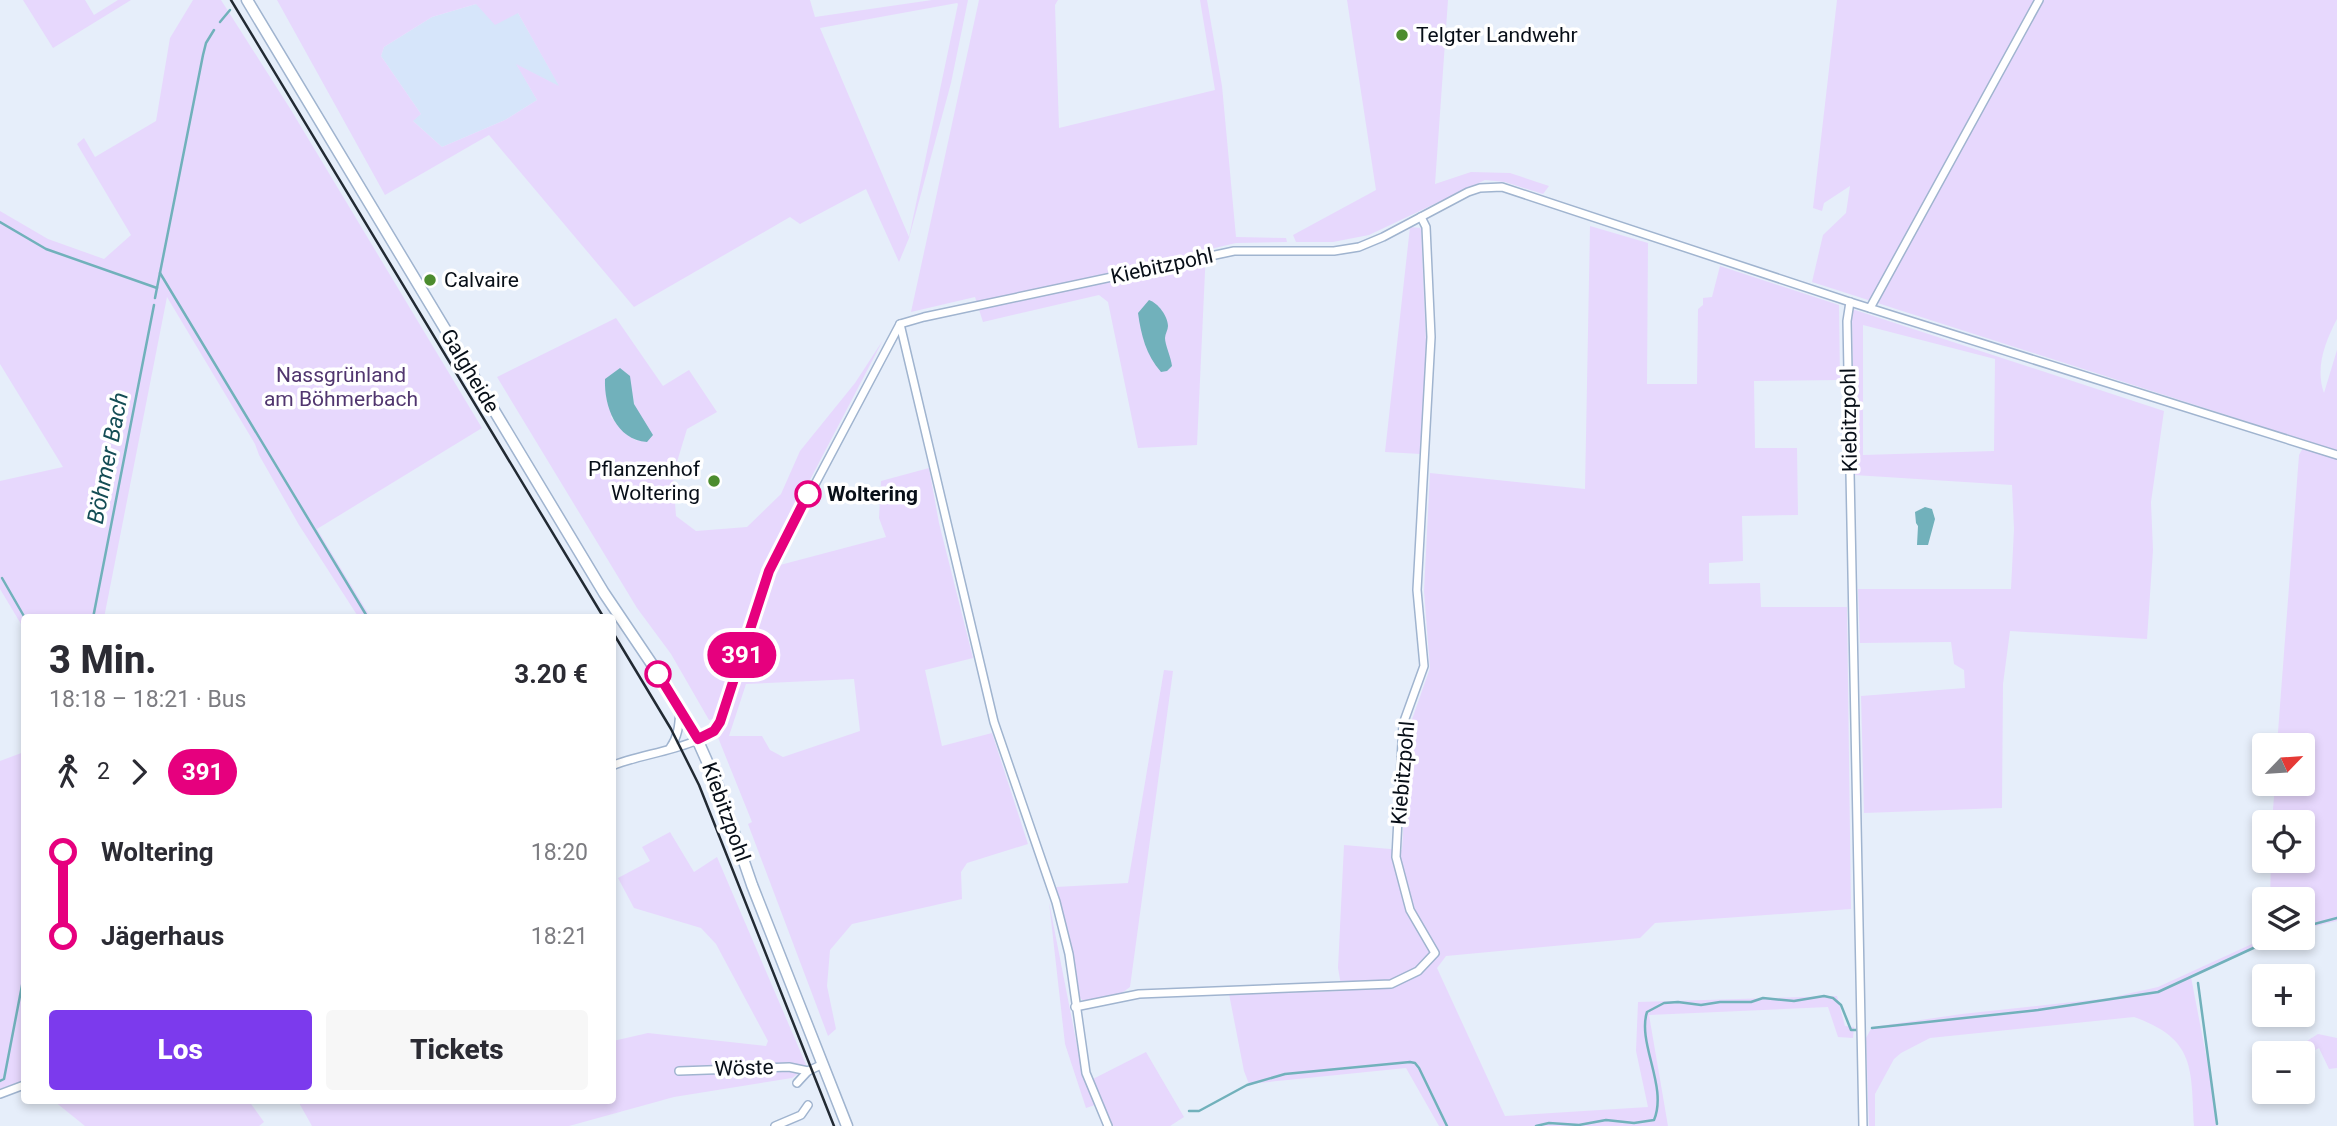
<!DOCTYPE html>
<html lang="de">
<head>
<meta charset="utf-8">
<style>
  body { margin:0; font-family:Roboto,sans-serif; background:#f7f7f7; color:#2b2b33; height:100vh; display:flex; flex-direction:column; font-size:26px; white-space:nowrap }
  * { box-sizing:border-box; margin:0 }
  p { font-size:23px; color:#7c7c81 }
  .icon { flex:none; width:38px; height:38px; fill:none; stroke:currentColor; stroke-width:2; stroke-linecap:round; stroke-linejoin:round }
  .map { position:relative; flex:1; overflow:hidden }
  .details { position:absolute; left:21px; top:614px; width:595px; height:490px; display:flex; flex-direction:column; background:#fff; border-radius:7px; box-shadow:0 4px 10px #0003 }
  .details>* { flex:none }
  .badge { padding:0 14px; border-radius:23px; font-size:24px; line-height:46px }
  .needle { width:46px; rotate:65deg }
  .tools { position:absolute; left:2252px; top:733px; display:grid; gap:14px }
  .tools a { display:grid; place-items:center; width:63px; height:63px; border-radius:7px; background:#fff; box-shadow:0 4px 10px #0003; font-size:35px }
  .map>.badge { position:absolute; translate:-50% -50%; box-shadow:0 0 0 4px #fff }
  .legs { display:flex; align-items:center; gap:10px; height:77px; padding:0 28px; font-size:23px }
  .legs p { margin-inline-start:auto }
  .summary { display:flex; align-items:center; justify-content:space-between; height:119px; padding:0 28px }
  h1 { font-size:38px; font-weight:800; line-height:52px }
  .button { display:flex; gap:14px; margin-top:auto; padding:14px 28px }
  .button a { flex:1; height:80px; border-radius:7px; background:#7c3aed; color:#fff; font-size:28px; font-weight:800; line-height:80px; text-align:center }
  .button a+a { background:#f7f7f7; color:#2b2b33 }
  ul { padding:0 28px; list-style:none }
  li { display:flex; align-items:center; gap:24px; height:84px; font-size:26px }
  li i { display:grid; place-items:center; width:10px; height:100%; margin:0 9px; background:currentColor }
  li i::after { content:''; width:18px; height:18px; margin:-9px; border:5px solid; border-radius:50%; background:#fff }
  li p { margin-inline-start:auto }
  li:first-child i { background:linear-gradient(#0000 50%,currentColor 0) }
  li:last-child i { background:linear-gradient(currentColor 50%,#0000 0) }
  .map>svg:first-child { display:block }
  .built { fill:#d6e5fa }
  .green { fill:#e7d8fd; fill-rule:evenodd }
  .water { fill:#71b1bb }
  .lines { fill:none; stroke-linecap:round; stroke-linejoin:round }
  .stream { stroke:#71b1bb; stroke-width:2.5 }
  .street-casing { stroke:#a0b4cf; stroke-width:10 }
  .primary-casing { stroke:#a0b4cf; stroke-width:13 }
  .street { stroke:#fff; stroke-width:7 }
  .primary { stroke:#fff; stroke-width:10 }
  .rail { stroke:#222a33; stroke-width:2.5 }
  .line-1-casing { stroke:#fff; stroke-width:16 }
  .line-1 { stroke:#e6007e; stroke-width:10 }
  .poi-dot { fill:#4c8c2e; stroke:#fff; stroke-width:2.5 }
  .stop-1-dot { fill:#fff; stroke:#e6007e; stroke-width:3.5 }
  .labels { text-anchor:middle; dominant-baseline:central; stroke-width:7; stroke-linejoin:round; paint-order:stroke }
  .poi-label { font-size:21px; fill:#080f18; stroke:#fff; text-anchor:start }
  .street-label { font-size:21px; fill:#080f18; stroke:#fff }
  .park-label { font-size:21px; fill:#51366f; stroke:#fff }
  .stop-label { font-size:21px; font-weight:bold; fill:#080f18; stroke:#fff; text-anchor:start }
  .water-label { font-size:23px; font-style:italic; fill:#144d55; stroke:#fff }
</style>
</head>
<body>
<div class="map">
<svg width="2337" height="1126" viewBox="0 0 2337 1126">
  <rect width="100%" height="100%" fill="#e6eefa"/>
  <!-- built -->
  <polygon class="built" points="476,4 518,13 560,87 517,65 537,100 505,120 442,147 412,120 421,114 381,56 384,47 432,17"/>
  <!-- green -->
  <g class="green">
    <polygon points="23,0 85,0 94,15 118,0 131,0 53,48"/>
    <polygon points="193,0 221,0 291,110 482,428 317,529 371,618 359,618 299,525 259,455 255,444 167,297 104,618 24,618 24,629 0,589 0,481 63,467 0,364 0,211 48,239 104,259 131,235 77,144 84,138 95,157 156,121 170,38"/>
    <path d="M277,0H810L815,17L932,0H968L951,83L909,238L899,262L866,189L800,224L790,217L634,307L489,135L385,195ZM957,3L958,4L909,237L820,28ZM476,4L495,25L518,13L559,86L516,64L537,100L505,120L442,147L413,121L421,114L381,56L384,47L432,17Z"/>
    <polygon points="979,0 1058,0 1055,5 1059,128 1215,90 1200,0 1207,0 1222,86 1236,237 1286,238 1287,242 1236,243 1206,250 1197,445 1138,448 1108,302 1099,295 983,322 975,297 911,312"/>
    <polygon points="1347,0 1448,0 1435,184 1471,172 1510,173 1549,186 1543,194 1505,182 1485,180 1369,235 1333,242 1296,242 1293,235 1376,190"/>
    <path d="M1837,0H2337V319C2325,342 2315,368 2324,393L2337,350V921L2303,929V900L2270,899L2271,861H2303V822H2272L2275,784H2303V746L2277,745L2299,455L2305,444L2314,443L1812,282L1823,235L1846,213L1850,186L1824,203L1822,211L1813,208Z"/>
    <polygon points="1590,226 1648,243 1647,384 1697,384 1698,309 1703,305 1703,298 1712,297 1720,266 1839,305 1840,380 1754,381 1755,448 1797,448 1798,515 1742,516 1743,561 1709,563 1709,584 1760,583 1761,607 1847,607 1851,909 1655,923 1640,938 1446,956 1437,968 1505,1116 1648,1107 1636,1051 1638,1002 1837,996 1845,1026 1854,1027 1853,1038 1838,1037 1828,1007 1649,1015 1668,1126 1439,1126 1406,1068 1249,1084 1244,1071 1229,994 1342,991 1338,968 1344,845 1402,850 1409,728 1430,668 1424,591 1430,473 1585,489"/>
    <polygon points="1410,227 1421,228 1426,342 1421,454 1385,452"/>
    <path d="M1852,309L2164,411L2151,502L2153,550L2147,639L2010,631L2003,684L2002,808L1864,813L1861,696L1965,688L1964,670L1954,664L1951,642L1860,643L1858,589H2011L2014,529L2012,485L1854,475ZM1863,325L1995,359L1994,451L1863,455Z"/>
    <path d="M616,318L663,386L689,370L717,412L687,429L673,475L676,516L696,531L747,527L781,494L800,451L855,383L883,340L764,568L716,718L709,720L671,654L637,608L497,377ZM629,376L634,405L637,441L625,433L611,417Z"/>
    <path d="M929,468L939,523L973,658L925,670L942,746L992,733L1028,844L967,863L961,872L962,899L852,924L830,950L827,986L836,1029L828,1036L748,824L752,822L717,735L724,728L774,575L780,565L886,537L879,518L881,481ZM854,679L860,731L783,757L770,750L762,736H729L746,684Z"/>
    <polygon points="1164,670 1173,671 1130,987 1119,995 1084,1001 1077,996 1071,948 1056,887 1128,883"/>
    <polygon points="24,752 24,1080 0,1089 0,761"/>
    <polygon points="670,832 694,872 717,857 807,1067 792,1078 674,1097 569,1126 312,1126 298,1101 612,1101 613,1041 648,1033 766,1046 768,1041 716,944 701,928 634,908 618,878 650,861 642,847"/>
    <polygon points="1049,902 1082,1071 1095,1105 1086,1108 1065,1044"/>
    <path d="M2265,938H2278L2191,977L2211,1081L2216,1126H2194C2191,1069 2196,1039 2134,1017L1930,1038L1901,1053L1894,1059L1875,1094V1126H1869L1866,1038L1872,1027L1962,1014L2109,998L2158,987Z"/>
    <polygon points="2318,1034 2337,1038 2337,1068 2329,1069 2319,1048 2303,1056 2303,1054 2288,1053"/>
    <polygon points="1146,1052 1184,1117 1170,1126 1111,1126 1091,1080"/>
    <polygon points="54,1101 249,1101 264,1122 259,1126 85,1126"/>
  </g>
  <!-- water -->
  <g class="water">
    <path d="M1149,300C1158,303 1168,316 1168,326C1168,330 1165,334 1165,338C1165,345 1171,357 1172,366L1167,371L1161,372C1146,355 1141,335 1138,313Z"/>
    <path d="M620,368L630,376L634,404L653,435L647,442C616,440 604,406 605,379Z"/>
    <polygon points="1925,507 1932,509 1935,519 1928,545 1917,545 1918,526 1916,523 1915,512"/>
  </g>
  <g class="lines">
    <!-- stream -->
    <g class="stream">
      <polyline points="220,22 230,10"/>
      <polyline points="0,222 46,249 157,288"/>
      <polyline points="160,273 368,618"/>
      <polyline points="155,298 203,55 206,43 214,30"/>
      <polyline points="2,578 25,618"/>
      <polyline points="93,618 154,305"/>
      <polyline points="2303,927 2337,918"/>
      <polyline points="2198,983 2217,1124"/>
      <polyline points="1872,1028 2038,1010 2158,992 2275,938"/>
      <polyline points="0,1081 4,1079 24,975"/>
      <polyline points="1189,1111 1199,1111 1247,1085 1285,1074 1410,1062 1415,1063 1419,1068 1447,1126"/>
      <path d="M1536,1126L1549,1123L1579,1125L1606,1120L1634,1123L1654,1120C1668,1087 1637,1043 1647,1012L1664,1003L1678,1002L1701,1005L1720,1002H1751L1763,998L1794,1001L1824,996L1833,998L1841,1005L1851,1030H1857"/>
    </g>
    <!-- street casing -->
    <g class="street-casing">
      <g id="street">
        <polyline points="1850,302 1847,321 1863,1126"/>
        <polyline points="1870,308 2039,0"/>
        <polyline points="900,324 994,722 1056,902 1069,954 1086,1073 1108,1126"/>
        <path d="M670,748C679,735 679,724 680,709"/>
        <path d="M612,766C643,752 701,750 721,722L769,571L900,324L924,317L1234,251H1334L1359,247L1383,237L1468,192L1480,188L1502,187L1850,302L2337,455"/>
        <polyline points="1075,1007 1139,994 1391,984 1418,971 1435,953 1410,910 1396,857 1403,724 1424,666 1417,590 1431,337 1426,227 1421,217"/>
        <polyline points="679,1071 789,1067 808,1071"/>
        <polyline points="797,1083 808,1071 823,1064"/>
        <polyline points="0,1094 24,1085"/>
        <polyline points="775,1126 801,1115 808,1105"/>
      </g>
    </g>
    <!-- primary casing -->
    <g class="primary-casing">
      <polyline id="primary" points="247,0 604,593 670,691 697,739 718,786 752,885 847,1126"/>
    </g>
    <!-- street -->
    <use href="#street" class="street"/>
    <!-- primary -->
    <use href="#primary" class="primary"/>
    <!-- rail -->
    <g class="rail">
      <polyline points="231,0 604,618"/>
      <polyline points="612,631 671,729 699,785 834,1126"/>
    </g>
  </g>
  <g class="lines">
    <!-- line-1 casing -->
    <g class="line-1-casing">
      <polyline id="line-1" points="658,674 698,739 714,731 720,722 769,571 808,494"/>
    </g>
    <!-- line-1 -->
    <use href="#line-1" class="line-1"/>
  </g>
  <!-- markers -->
  <g class="poi-dot">
    <circle cx="1402" cy="35" r="7"/>
    <circle cx="430" cy="280" r="7"/>
    <circle cx="714" cy="481" r="7"/>
  </g>
  <g class="stop-1-dot">
    <circle cx="808" cy="494" r="12"/>
    <circle cx="658" cy="674" r="12"/>
  </g>
  <g class="labels">
    <!-- poi labels -->
    <g class="poi-label">
      <text x="1416" y="35">Telgter Landwehr</text>
      <text x="444" y="280">Calvaire</text>
      <text x="700" y="469" text-anchor="end">Pflanzenhof<tspan x="700" dy="24">Woltering</tspan></text>
    </g>
    <!-- street labels -->
    <g class="street-label">
      <text transform="translate(1162 266) rotate(-12)">Kiebitzpohl</text>
      <text transform="translate(470 371) rotate(59)">Galgheide</text>
      <text transform="translate(1849 420) rotate(-91)">Kiebitzpohl</text>
      <text transform="translate(1403 773) rotate(-85)">Kiebitzpohl</text>
      <text transform="translate(726 812) rotate(70)">Kiebitzpohl</text>
      <text transform="translate(744 1068) rotate(-2)">Wöste</text>
    </g>
    <!-- park labels -->
    <g class="park-label">
      <text x="341" y="375">Nassgrünland<tspan x="341" dy="24">am Böhmerbach</tspan></text>
    </g>
    <!-- stop labels -->
    <g class="stop-label">
      <text x="827" y="494">Woltering</text>
    </g>
    <!-- water labels -->
    <g class="water-label">
      <text transform="translate(108 458) rotate(-79)">Böhmer Bach</text>
    </g>
  </g>
</svg>
<div class="tools">
<a><svg class="needle" viewBox="-14 -14 28 28"><path d="M0-13l5 13h-10z" fill="#e53935"/><path d="M0 13l5-13h-10z" fill="#7c7c81"/></svg></a>
<a><svg class="icon" aria-label="locate" viewBox="0 0 24 24"><circle cx="12" cy="12" r="6"/><path d="M12 2v4M12 18v4M2 12h4M18 12h4"/></svg></a>
<a><svg class="icon" aria-label="layers" viewBox="0 0 24 24"><path d="M12 4l9 5-9 5-9-5zM3 14l9 5 9-5"/></svg></a>
<a>+</a>
<a>−</a>
</div>
<b class="badge" style="left:742px;top:655px;background:#e6007e;color:#fff">391</b>
<section class="details">
<div class="summary"><div><h1>3 Min.</h1><p>18:18 – 18:21 · Bus</p></div><b>3.20 €</b></div>
<div class="legs"><svg class="icon" aria-label="walk" viewBox="0 0 24 24"><circle cx="13" cy="4" r="2"/><path d="M13 8l-2 6 4 7M11 14l-3 7M7 12l3-4h3l4 4"/></svg>2<svg class="icon" aria-label="forward" viewBox="0 0 24 24"><path d="M9 5l7 7-7 7"/></svg><b class="badge" style="background:#e6007e;color:#fff">391</b></div>
<ul>
<li><i style="color:#e6007e"></i><b>Woltering</b><p>18:20</p></li>
<li><i style="color:#e6007e"></i><b>Jägerhaus</b><p>18:21</p></li>
</ul>
<div class="button"><a>Los</a><a>Tickets</a></div>
</section>
</div>
</body>
</html>
